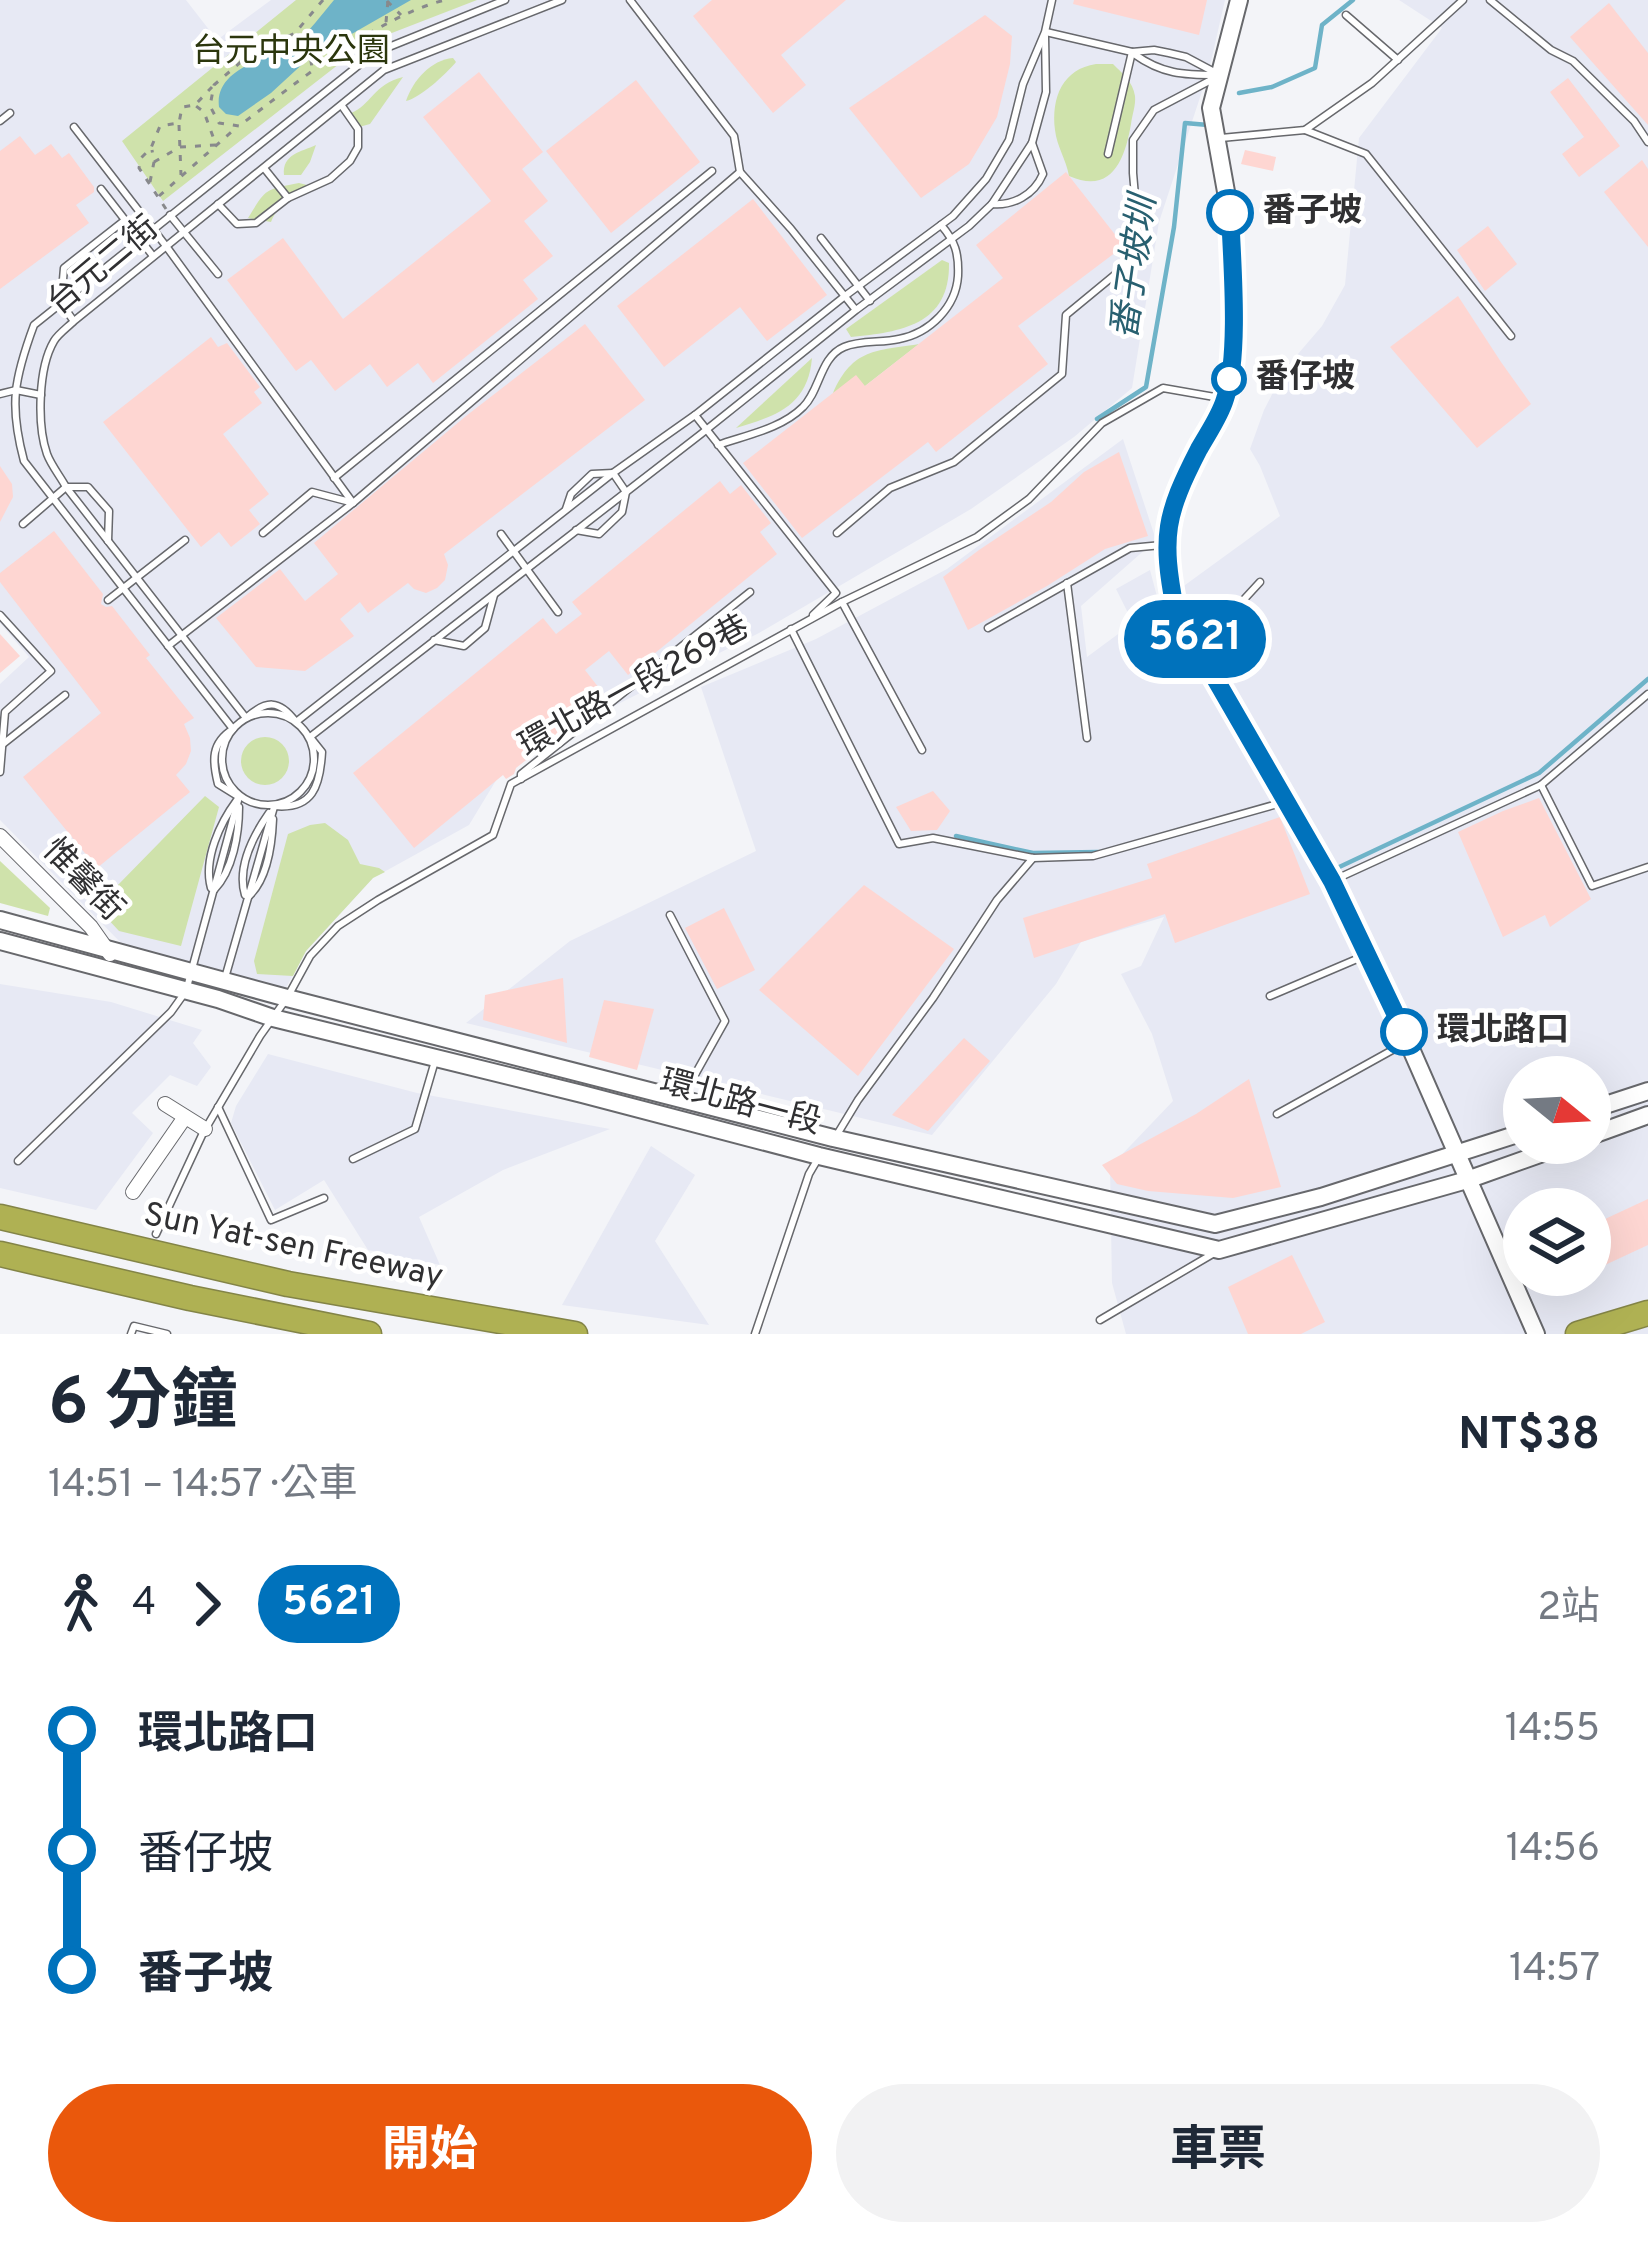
<!DOCTYPE html>
<html lang="zh-TW">
<head>
<meta charset="utf-8">
<style>
  body { margin:0; font-family:Overpass,"Noto Sans TC",sans-serif; background:#f2f2f3; color:#1f2937; height:100vh; display:flex; flex-direction:column; font-size:45px; white-space:nowrap }
  * { box-sizing:border-box; margin:0 }
  p { font-size:39px; color:#747a83 }
  .icon { flex:none; width:66px; height:66px; fill:none; stroke:currentColor; stroke-width:2; stroke-linecap:round; stroke-linejoin:round }
  .map { position:relative; height:1334px; overflow:hidden }
  .details { display:flex; flex-direction:column; background:#fff; flex:1 }
  .details>* { flex:none }
  .badge { padding:0 24px; border-radius:39px; font-size:42px; line-height:78px }
  .needle { width:78px; rotate:108deg }
  .fabs { position:absolute; left:1503px; top:1056px; display:grid; gap:24px }
  .fabs a { display:grid; place-items:center; width:108px; height:108px; border-radius:50%; background:#fff; box-shadow:0 12px 48px #0002; font-size:60px }
  .map>.badge { position:absolute; translate:-50% -50%; box-shadow:0 0 0 6px #fff }
  .legs { display:flex; align-items:center; gap:18px; height:132px; padding:0 48px; font-size:39px }
  .legs p { margin-inline-start:auto }
  .head { display:flex; align-items:center; justify-content:space-between; height:204px; padding:0 48px }
  h1 { font-size:66px; font-weight:700; line-height:90px }
  .action { display:flex; gap:24px; margin-top:auto; padding:24px 48px }
  .action a { flex:1; height:138px; border-radius:72px; background:#ea580c; color:#fff; font-size:48px; font-weight:700; line-height:138px; text-align:center }
  .action a+a { background:#f2f2f3; color:#1f2937 }
  ul { padding:0 48px; list-style:none }
  li { display:flex; align-items:center; gap:42px; height:120px; font-size:45px }
  li i { display:grid; place-items:center; width:18px; height:100%; margin:0 15px; background:currentColor }
  li i::after { content:''; width:30px; height:30px; margin:-15px; border:9px solid; border-radius:50%; background:#fff }
  li p { margin-inline-start:auto }
  li:first-child i { background:linear-gradient(#0000 50%,currentColor 0) }
  li:last-child i { background:linear-gradient(currentColor 50%,#0000 0) }
  .map>svg:first-child { display:block }
  .built { fill:#e7e9f4; fill-rule:evenodd }
  .green { fill:#cfe2ab }
  .water { fill:#6eb3c8 }
  .lines { fill:none; stroke-linecap:round; stroke-linejoin:round }
  .stream { stroke:#6eb3c8; stroke-width:4.5 }
  .building { fill:#fed6d2 }
  .service-casing { stroke:#67686c; stroke-width:9 }
  .minor-casing { stroke:#67686c; stroke-width:16 }
  .tertiary-casing { stroke:#67686c; stroke-width:20 }
  .motorway-casing { stroke:#838447; stroke-width:27 }
  .path { stroke:#88898c; stroke-width:3; stroke-dasharray:6 9; stroke-linecap:butt }
  .service { stroke:#fff; stroke-width:6 }
  .minor { stroke:#fff; stroke-width:14 }
  .tertiary { stroke:#fff; stroke-width:16 }
  .motorway { stroke:#afb153; stroke-width:24 }
  .line-1-casing { stroke:#fff; stroke-width:27 }
  .line-1 { stroke:#0072bc; stroke-width:18 }
  .stop-1-dot { fill:#fff; stroke:#0072bc; stroke-width:6 }
  .labels { text-anchor:middle; dominant-baseline:central; stroke-width:9; stroke-linejoin:round; paint-order:stroke }
  .park-label { font-size:33px; fill:#2b360d; stroke:#fff }
  .stop-label { font-size:33px; font-weight:bold; fill:#303032; stroke:#fff; text-anchor:start }
  .street-label { font-size:33px; fill:#303032; stroke:#fff }
  .water-label { font-size:36px; font-style:italic; fill:#286070; stroke:#fff }
</style>
</head>
<body>
<div class="map">
<svg width="1648" height="1334" viewBox="0 0 1648 1334">
  <rect width="100%" height="100%" fill="#f3f4f8"/>
  <!-- built -->
  <g class="built">
    <polygon points="0,0 186,0 217,40 271,0 1225,0 1209,70 1159,222 1132,388 1074,437 971,509 759,633 509,759 469,825 373,878 306,951 282,995 127,949 0,820 0,684 29,657 0,623"/>
    <path d="M1399,0H1648V1334H1126L1112,1283L1110,1167L1173,1101L1152,1034L1121,974L1141,966L1164,917L1081,942L1056,984L932,1135L466,1023L570,941L756,851L701,687L816,639L947,569L1123,439L1156,540L1081,606L1087,657L1133,623L1116,589L1150,570L1159,604L1280,516L1260,466L1250,449L1264,410L1285,369L1322,326L1345,285L1359,138L1442,28ZM1524,1077H1590V1143H1524ZM1524,1209H1590V1275H1524Z"/>
    <polygon points="0,984 111,1002 202,1030 193,1043 211,1067 197,1086 170,1075 132,1113 153,1133 96,1210 0,1188"/>
    <polygon points="268,1054 417,1093 610,1129 503,1170 419,1217 440,1265 368,1250 324,1180 275,1210 231,1123 236,1106"/>
    <polygon points="651,1146 695,1175 655,1241 709,1325 562,1305"/>
  </g>
  <!-- green -->
  <g class="green">
    <polygon points="296,0 477,0 366,43 163,201 122,141"/>
    <path d="M453,58L456,62C446,74 420,98 406,101C413,80 431,60 453,58Z"/>
    <path d="M1096,64H1113C1122,73 1133,82 1135,96C1136,105 1132,115 1131,124C1125,159 1112,195 1069,176C1066,159 1057,147 1055,130C1051,97 1063,69 1096,64Z"/>
    <path d="M403,77L370,124L359,127L351,113C370,106 374,84 403,77Z"/>
    <path d="M316,145L310,162L301,175H284C282,154 301,152 316,145Z"/>
    <path d="M299,183L307,185C297,204 280,199 271,222L248,218C267,187 265,190 299,183Z"/>
    <path d="M942,260L949,263C950,325 901,332 851,337L846,329Z"/>
    <path d="M919,344L865,386L833,393C853,348 876,351 919,344Z"/>
    <path d="M812,358C808,405 777,416 736,428Z"/>
    <circle cx="265" cy="761" r="24"/>
    <polygon points="205,796 219,807 181,946 119,931 79,888 87,878 116,887"/>
    <polygon points="325,823 348,840 360,864 379,868 385,872 373,878 306,951 293,976 257,974 254,961 288,834 310,825"/>
    <polygon points="0,861 50,908 48,916 0,903"/>
  </g>
  <!-- water -->
  <path class="water" d="M334,0H411L308,59L271,93L238,116L226,114L219,107C214,68 268,59 294,43C309,33 322,14 334,0Z"/>
  <g class="lines">
    <!-- stream -->
    <g class="stream">
      <polyline points="1239,93 1272,87 1315,68 1322,25 1353,0"/>
      <polyline points="1097,419 1146,387 1174,227 1185,123 1208,125"/>
      <polyline points="956,836 1033,853 1098,852"/>
      <polyline points="1335,869 1539,773 1648,679"/>
    </g>
  </g>
  <!-- building -->
  <g class="building">
    <polygon points="712,0 846,0 781,55 806,85 773,113 693,16"/>
    <polygon points="1074,0 1207,0 1199,35 1073,4"/>
    <polygon points="1609,3 1648,53 1648,125 1570,37"/>
    <polygon points="985,15 1012,36 1010,64 997,117 969,164 921,198 849,108"/>
    <polygon points="479,72 543,152 522,169 548,201 524,221 553,256 523,280 538,299 433,383 418,363 387,387 370,364 335,391 311,360 296,371 227,280 283,238 343,319 491,201 423,117"/>
    <polygon points="1568,78 1620,146 1579,177 1562,154 1584,137 1550,92"/>
    <polygon points="636,80 700,162 611,233 546,151"/>
    <polygon points="20,136 35,155 51,144 62,158 69,153 94,187 94,192 76,205 89,223 0,289 0,151"/>
    <polygon points="1245,150 1276,157 1273,171 1241,164"/>
    <polygon points="1642,160 1648,169 1648,247 1604,192"/>
    <polygon points="1066,172 1124,246 1018,326 1048,364 936,452 928,442 802,538 743,463 856,375 865,386 1003,278 976,245"/>
    <polygon points="753,199 827,295 767,341 740,307 664,367 617,306"/>
    <polygon points="1488,226 1517,264 1485,291 1457,250"/>
    <polygon points="1458,296 1501,362 1531,404 1477,448 1390,347"/>
    <polygon points="585,324 645,400 444,554 448,565 445,580 437,588 426,593 414,589 408,583 368,613 360,602 340,619 354,636 305,671 256,667 216,618 280,569 305,601 338,574 314,543 466,416"/>
    <polygon points="211,337 218,347 227,343 260,387 254,392 262,403 223,434 269,494 249,510 260,524 231,547 219,532 201,547 103,422"/>
    <polygon points="1119,452 1148,536 1105,549 1047,586 968,630 943,577 979,550 1051,502 1084,472"/>
    <polygon points="0,466 12,484 13,497 0,522"/>
    <polygon points="720,481 730,494 741,485 771,523 760,532 777,554 628,675 609,651 585,670 606,697 516,768 514,774 506,779 503,775 414,848 353,773 543,618 556,634 582,614 572,602"/>
    <polygon points="54,531 103,594 101,604 106,607 112,606 150,655 146,658 194,718 184,724 190,738 191,751 186,764 176,775 190,792 97,868 23,777 101,713 0,582 0,573"/>
    <polygon points="0,634 20,656 0,673"/>
    <polygon points="933,791 950,811 937,830 911,831 896,807"/>
    <polygon points="1539,798 1591,899 1550,927 1545,915 1503,937 1458,832 1503,811"/>
    <polygon points="1280,817 1310,894 1175,943 1165,914 1034,958 1023,918 1152,878 1147,864"/>
    <polygon points="864,885 954,949 858,1076 759,990"/>
    <polygon points="724,908 755,970 717,989 685,928"/>
    <polygon points="563,978 567,1043 483,1020 485,995"/>
    <polygon points="604,1000 654,1009 637,1070 589,1057"/>
    <polygon points="964,1038 990,1061 928,1131 892,1115"/>
    <polygon points="1249,1079 1281,1187 1233,1198 1148,1191 1117,1184 1102,1165 1196,1114"/>
    <polygon points="1648,1199 1648,1245 1590,1272 1590,1226"/>
    <polygon points="1292,1255 1325,1322 1301,1334 1248,1334 1228,1287"/>
  </g>
  <g class="lines">
    <!-- service casing -->
    <g class="service-casing">
      <g id="service">
        <path d="M562,0L384,70L74,321C68,327 58,334 54,341C38,368 37,425 47,454C51,465 60,476 66,487L246,718C266,700 279,699 296,722L613,473L695,415L845,296L953,216L986,179L1009,140L1023,84L1045,32L1052,0"/>
        <polyline points="630,0 734,136 740,172 791,229 855,309"/>
        <polyline points="1490,0 1551,50 1573,61 1634,121 1648,142"/>
        <polyline points="1346,15 1398,60"/>
        <polyline points="1046,32 1132,52 1154,50 1169,53 1186,57 1218,74"/>
        <path d="M1134,54C1162,74 1183,75 1217,75"/>
        <polyline points="0,121 10,113"/>
        <polyline points="74,127 166,246 353,503"/>
        <polyline points="1305,130 1366,154 1511,336"/>
        <polyline points="1221,138 1305,130 1372,83 1463,0"/>
        <polyline points="1108,154 1132,52"/>
        <polyline points="264,168 288,198"/>
        <polyline points="101,189 153,256"/>
        <polyline points="218,204 237,224 256,223 288,198 330,179 350,161 358,147 358,129 342,106"/>
        <path d="M992,204C1013,206 1034,195 1043,174L1032,143"/>
        <polyline points="170,215 218,274"/>
        <polyline points="821,238 870,301"/>
        <polyline points="73,320 61,303 64,268 125,220"/>
        <polyline points="0,394 16,390 41,395"/>
        <polyline points="695,415 836,593 813,615"/>
        <path d="M718,445C746,435 781,429 803,407C820,391 820,357 844,347C860,340 882,343 899,339C930,333 956,307 958,276C959,253 955,241 941,225"/>
        <polyline points="334,478 712,171"/>
        <polyline points="566,509 571,494 592,474 613,473 626,492 622,512 599,534 576,530"/>
        <polyline points="23,524 66,487 88,487 109,511 108,541"/>
        <polyline points="263,533 312,492 350,502"/>
        <polyline points="837,533 890,488 954,462 1062,374 1066,315 1140,254 1133,173 1133,140 1154,110 1213,79"/>
        <polyline points="501,534 558,612"/>
        <polyline points="1067,583 1087,738"/>
        <polyline points="108,600 185,540"/>
        <polyline points="842,602 922,750"/>
        <polyline points="0,615 51,671 5,712 0,772"/>
        <polyline points="988,628 1130,548 1162,545"/>
        <polyline points="791,629 899,844 933,838 1033,858 1093,856 1281,803"/>
        <polyline points="434,640 464,646 485,628 494,595"/>
        <polyline points="1202,645 1260,582"/>
        <polyline points="168,646 353,503 740,172"/>
        <circle cx="268" cy="759" r="46"/>
        <polyline points="3,744 65,695"/>
        <polyline points="521,779 521,774 750,592"/>
        <polyline points="1541,785 1592,886 1648,867"/>
        <path d="M239,797L218,784C212,760 211,743 233,729L24,461C9,405 14,379 34,325L374,53L505,0"/>
        <path d="M274,806C313,810 320,786 322,752L310,737L701,434L856,310L969,226L992,204L1032,143L1046,92L1045,36"/>
        <polyline points="1334,880 1541,785 1648,694"/>
        <path d="M211,888C203,859 220,823 237,800"/>
        <path d="M214,890C233,870 239,834 239,807"/>
        <path d="M245,895C237,868 253,836 269,813"/>
        <path d="M249,896C267,879 272,844 273,819"/>
        <polyline points="670,915 725,1021 683,1096"/>
        <polyline points="225,978 274,807"/>
        <polyline points="1270,996 1364,956"/>
        <polyline points="218,1107 271,1220 324,1198"/>
        <polyline points="1277,1114 1405,1043"/>
        <polyline points="838,1133 858,1100 933,998 997,900 1033,858"/>
        <polyline points="353,1159 415,1129 435,1061"/>
        <polyline points="18,1161 171,1012 186,991 239,797"/>
        <polyline points="156,1234 203,1133 260,1036 287,998 310,956 338,926 378,900 493,835 511,784 842,602 977,537 1029,499 1102,423 1163,388 1226,399"/>
        <polyline points="1100,1320 1216,1252"/>
        <polyline points="131,1334 134,1326 167,1334"/>
        <polyline points="755,1334 809,1174 819,1157"/>
      </g>
    </g>
    <!-- minor casing -->
    <g class="minor-casing">
      <g id="minor">
        <polyline points="0,836 91,927 110,954"/>
        <polyline points="165,1104 205,1129"/>
        <polyline points="133,1192 185,1117"/>
      </g>
    </g>
    <!-- tertiary casing -->
    <g class="tertiary-casing">
      <g id="tertiary">
        <polyline points="1239,0 1211,108 1230,214 1233,349 1226,399 1179,488 1165,536 1166,561 1175,609 1332,881 1386,992 1536,1334"/>
        <polyline points="0,920 287,998 833,1138 1215,1224 1321,1197 1524,1132"/>
        <polyline points="0,941 218,999 273,1018 582,1094 819,1156 1219,1250 1467,1180 1571,1143"/>
        <polyline points="1590,1110 1648,1091"/>
        <polyline points="1590,1136 1648,1115"/>
      </g>
    </g>
    <!-- motorway casing -->
    <g class="motorway-casing">
      <g id="motorway">
        <polyline points="0,1217 288,1284 575,1334"/>
        <polyline points="0,1254 190,1298 369,1334"/>
        <polyline points="1578,1334 1648,1313"/>
      </g>
    </g>
    <!-- path -->
    <g class="path">
      <path d="M323,0L295,33L249,55L214,85L210,106L219,123L239,126C296,83 377,17 445,0"/>
      <polyline points="387,1 401,15"/>
      <polyline points="386,22 388,0"/>
      <polyline points="297,34 309,48 312,68"/>
      <polyline points="179,125 181,175"/>
      <polyline points="154,162 180,147 216,145 204,112 196,106"/>
      <polyline points="150,182 154,162 152,150"/>
      <polyline points="159,196 237,127"/>
      <polyline points="166,209 139,168 141,158 151,148 160,126 179,123 182,107 195,105 212,87"/>
    </g>
    <!-- service -->
    <use href="#service" class="service"/>
    <!-- minor -->
    <use href="#minor" class="minor"/>
    <!-- tertiary -->
    <use href="#tertiary" class="tertiary"/>
    <!-- motorway -->
    <use href="#motorway" class="motorway"/>
  </g>
  <g class="lines">
    <!-- line-1 casing -->
    <g class="line-1-casing">
      <path id="line-1" d="M1230,213C1232,262 1240,356 1225,399C1220,416 1208,433 1199,449C1165,515 1161,536 1175,609L1332,881L1404,1032"/>
    </g>
    <!-- line-1 -->
    <use href="#line-1" class="line-1"/>
  </g>
  <!-- markers -->
  <g class="stop-1-dot">
    <circle cx="1230" cy="213" r="21"/>
    <circle cx="1229" cy="379" r="15"/>
    <circle cx="1404" cy="1032" r="21"/>
  </g>
  <g class="labels">
    <!-- park labels -->
    <g class="park-label">
      <text x="291" y="53">台元中央公園</text>
    </g>
    <!-- stop labels -->
    <g class="stop-label">
      <text x="1263" y="213">番子坡</text>
      <text x="1256" y="379">番仔坡</text>
      <text x="1437" y="1032">環北路口</text>
    </g>
    <!-- street labels -->
    <g class="street-label">
      <text transform="translate(104 267) rotate(-40)">台元二街</text>
      <text transform="translate(635 688) rotate(-29)">環北路一段269巷</text>
      <text transform="translate(82 881) rotate(46)">惟馨街</text>
      <text transform="translate(740 1104) rotate(15)">環北路一段</text>
      <text transform="translate(293 1247) rotate(12)">Sun Yat-sen Freeway</text>
    </g>
    <!-- water labels -->
    <g class="water-label">
      <text transform="translate(1136 268) rotate(-82)">番子坡圳</text>
    </g>
  </g>
</svg>
<div class="fabs">
<a><svg class="needle" viewBox="-14 -14 28 28"><path d="M0-13l5 13h-10z" fill="#e53935"/><path d="M0 13l5-13h-10z" fill="#747a83"/></svg></a>
<a><svg class="icon" aria-label="layers" viewBox="0 0 24 24"><path d="M12 4l9 5-9 5-9-5zM3 14l9 5 9-5"/></svg></a>
</div>
<b class="badge" style="left:1195px;top:639px;background:#0072bc;color:#fff">5621</b>
</div>
<section class="details">
<div class="head"><div><h1>6 分鐘</h1><p>14:51 – 14:57 · 公車</p></div><b>NT$38</b></div>
<div class="legs"><svg class="icon" aria-label="walk" viewBox="0 0 24 24"><circle cx="13" cy="4" r="2"/><path d="M13 8l-2 6 4 7M11 14l-3 7M7 12l3-4h3l4 4"/></svg>4<svg class="icon" aria-label="forward" viewBox="0 0 24 24"><path d="M9 5l7 7-7 7"/></svg><b class="badge" style="background:#0072bc;color:#fff">5621</b><p>2站</p></div>
<ul>
<li><i style="color:#0072bc"></i><b>環北路口</b><p>14:55</p></li>
<li><i style="color:#0072bc"></i><span>番仔坡</span><p>14:56</p></li>
<li><i style="color:#0072bc"></i><b>番子坡</b><p>14:57</p></li>
</ul>
<div class="action"><a>開始</a><a>車票</a></div>
</section>
</body>
</html>
